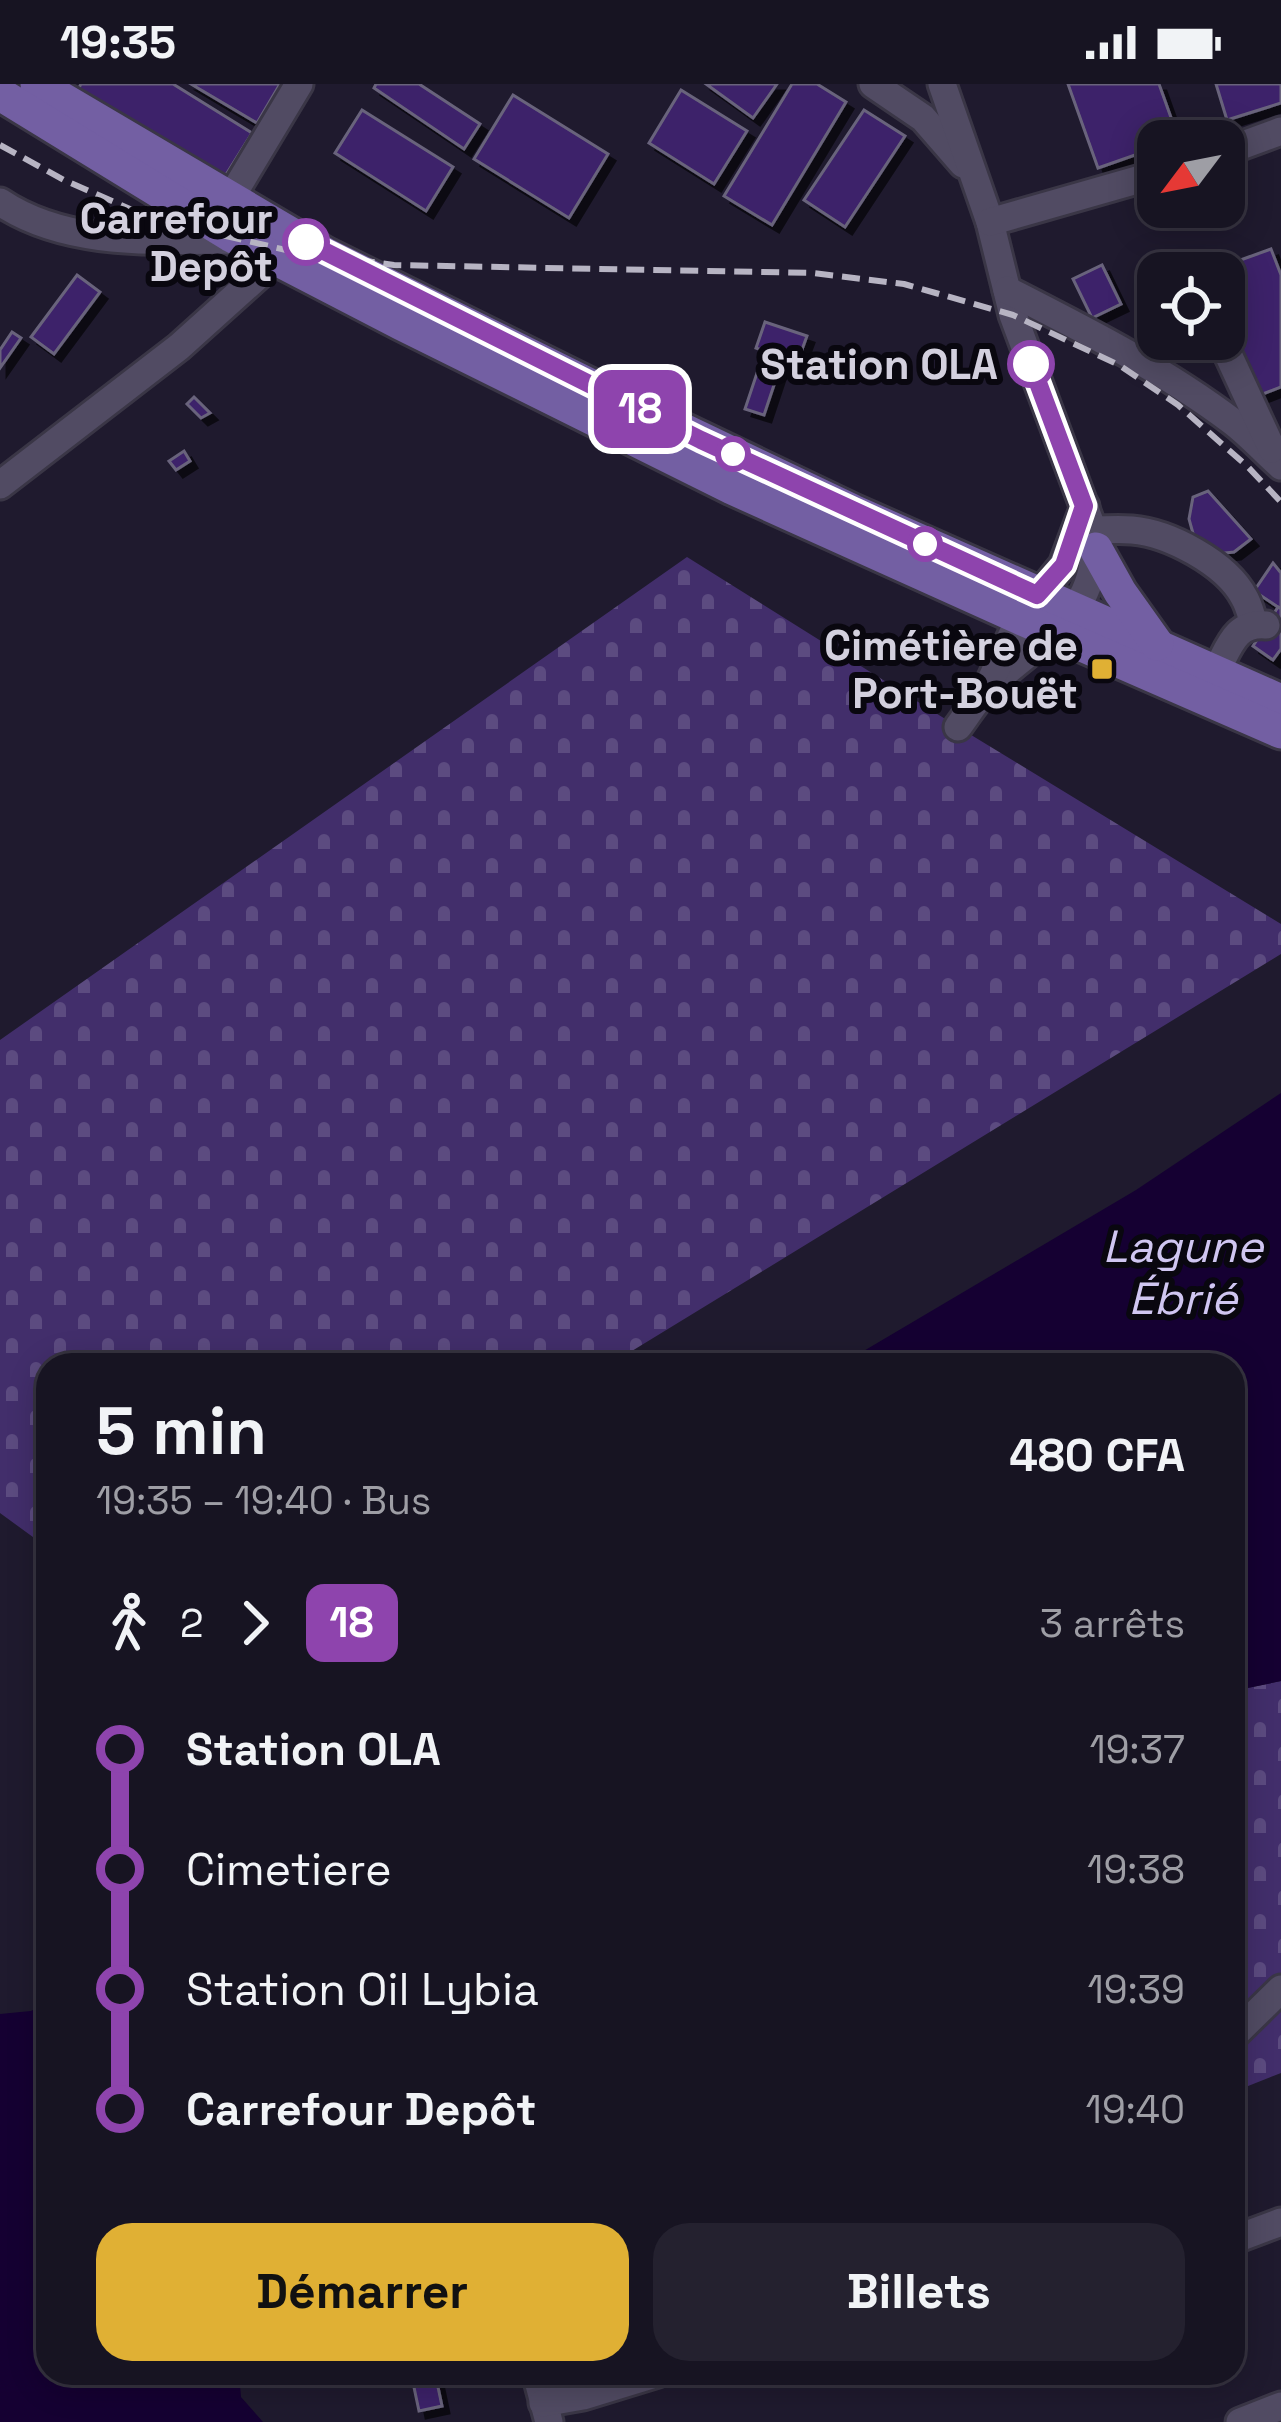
<!DOCTYPE html>
<html lang="fr">
<head>
<meta charset="utf-8">
<style>
  body { margin:0; font-family:"Space Grotesk",sans-serif; background:#24212f; color:#f1f3f6; height:100vh; display:flex; flex-direction:column; font-size:45px; white-space:nowrap }
  * { box-sizing:border-box; margin:0 }
  p { font-size:39px; color:#9e9ea5 }
  .icon { flex:none; width:66px; height:66px; fill:none; stroke:currentColor; stroke-width:2; stroke-linecap:round; stroke-linejoin:round }
  .map { position:relative; flex:1; overflow:hidden }
  .details { position:absolute; left:36px; top:1269px; width:1209px; height:1032px; display:flex; flex-direction:column; background:#171422; border-radius:36px; box-shadow:0 6px 30px #0003,0 0 0 3px #363340 }
  .details>* { flex:none }
  .badge { padding:0 24px; border-radius:18px; font-size:42px; line-height:78px }
  .needle { width:78px; rotate:238deg }
  .fabs { position:absolute; left:1137px; top:36px; display:grid; gap:24px }
  .fabs a { display:grid; place-items:center; width:108px; height:108px; border-radius:24px; background:#171422; box-shadow:0 6px 30px #0003,0 0 0 3px #363340; font-size:60px }
  .map>.badge { position:absolute; translate:-50% -50%; box-shadow:0 0 0 6px #fff }
  .legs { display:flex; align-items:center; gap:18px; height:132px; padding:0 60px; font-size:39px }
  .legs p { margin-inline-start:auto }
  .head { display:flex; align-items:center; justify-content:space-between; height:204px; padding:0 60px }
  h1 { font-size:66px; font-weight:700; line-height:90px }
  .primary-button { display:flex; gap:24px; margin-top:auto; padding:24px 60px }
  .primary-button a { flex:1; height:138px; border-radius:36px; background:#e0b034; color:#111; font-size:48px; font-weight:700; line-height:138px; text-align:center }
  .primary-button a+a { background:#24212f; color:#f1f3f6 }
  ul { padding:0 60px; list-style:none }
  li { display:flex; align-items:center; gap:42px; height:120px; font-size:45px }
  li i { display:grid; place-items:center; width:18px; height:100%; margin:0 15px; background:currentColor }
  li i::after { content:''; width:30px; height:30px; margin:-15px; border:9px solid; border-radius:50%; background:#171422 }
  li p { margin-inline-start:auto }
  li:first-child i { background:linear-gradient(#0000 50%,currentColor 0) }
  li:last-child i { background:linear-gradient(currentColor 50%,#0000 0) }
  .status { display:flex; justify-content:space-between; align-items:center; height:84px; padding:0 60px; background:#171422; direction:ltr }
  .status svg { height:33px; fill:currentColor }
  .map>svg:first-child { display:block }
  .cemetery { fill:url(#cemetery-stones) }
  .water { fill:#150032 }
  .building { fill:#3c216a; stroke:#69647c; stroke-width:3; filter:url(#shadow) }
  .lines { fill:none; stroke-linecap:round; stroke-linejoin:round }
  .minor-casing { stroke:#3a3646; stroke-width:33 }
  .major-casing { stroke:#3a3646; stroke-width:39 }
  .minor { stroke:#514b63; stroke-width:27 }
  .major { stroke:#735fa3; stroke-width:33 }
  .rail { stroke:#b7b4c3; stroke-width:6; stroke-dasharray:18 9; stroke-linecap:butt }
  .line-1-casing { stroke:#fff; stroke-width:27 }
  .line-1 { stroke:#8e44ad; stroke-width:18 }
  .stop-1-dot { fill:#fff; stroke:#8e44ad; stroke-width:6 }
  .poi-dot { fill:#e0b034; stroke:#09070f; stroke-width:4.5 }
  .labels { text-anchor:middle; dominant-baseline:central; stroke-width:12; stroke-linejoin:round; paint-order:stroke }
  .stop-label { font-size:42px; font-weight:bold; fill:#d3d0de; stroke:#09070f; text-anchor:end }
  .poi-label { font-size:42px; font-weight:bold; fill:#d3d0de; stroke:#09070f; text-anchor:end }
  .water-label { font-size:45px; font-style:italic; fill:#d0c6f1; stroke:#09070f }
</style>
</head>
<body>
<div class="status"><b>19:35</b><svg viewBox="0 0 49 12"><path d="M0 12V9h3v3zM5 12V6h3v6zM10 12V3h3v9zM15 12V0h3v12zM26 1h20v11H26zM47 4h2v5h-2z"/></svg></div>
<div class="map">
<svg width="1281" height="2338" viewBox="0 0 1281 2338">
  <defs>
    <pattern id="cemetery-stones" width="16" height="16" patternUnits="userSpaceOnUse" patternTransform="scale(3)"><rect width="16" height="16" fill="#422e6b"/><path d="M2 7V4a2 2 0 0 1 4 0v3zM10 15v-3a2 2 0 0 1 4 0v3z" fill="#5c4b80"/></pattern>
    <filter id="shadow"><feDropShadow dx="7" dy="7" stdDeviation="0" flood-color="#0009"/></filter>
  </defs>
  <rect width="100%" height="100%" fill="#1f1a2e"/>
  <!-- cemetery -->
  <g class="cemetery">
    <polygon points="687,473 958,643 1281,840 1281,870 609,1281 48,1281 48,1464 0,1429 0,956"/>
    <polygon points="1281,1597 1281,1989 1233,2008 1233,1607"/>
  </g>
  <!-- water -->
  <g class="water">
    <polygon points="1281,1009 1281,1597 1233,1607 1233,1281 840,1281 1136,1106"/>
    <polygon points="48,1918 48,2289 239,2289 241,2313 263,2338 0,2338 0,1930 31,1927"/>
  </g>
  <!-- building -->
  <g class="building">
    <polygon points="81,0 173,0 252,49 222,97 77,7"/>
    <polygon points="191,0 280,0 257,39"/>
    <polygon points="376,0 419,0 480,40 464,65 374,4"/>
    <polygon points="706,0 777,0 753,34"/>
    <polygon points="792,0 817,0 846,18 772,141 724,112"/>
    <polygon points="1068,0 1159,0 1179,56 1158,57 1158,63 1098,84"/>
    <polygon points="1216,0 1281,0 1281,19 1227,36"/>
    <polygon points="681,6 747,47 714,100 649,59"/>
    <polygon points="513,11 608,70 569,134 474,75"/>
    <polygon points="362,26 453,83 426,127 335,69"/>
    <polygon points="864,26 905,52 845,143 804,116"/>
    <polygon points="1271,165 1281,191 1281,303 1255,313 1224,226 1224,189 1210,187"/>
    <polygon points="1102,181 1121,220 1092,234 1073,195"/>
    <polygon points="77,191 100,208 54,270 31,253"/>
    <polygon points="765,238 807,252 797,279 756,264"/>
    <polygon points="12,248 21,254 0,284 0,266"/>
    <polygon points="760,280 779,286 764,331 745,325"/>
    <polygon points="194,313 210,329 201,334 187,320"/>
    <polygon points="184,367 190,377 176,386 169,377"/>
    <polygon points="1208,407 1251,455 1234,468 1216,470 1194,453 1189,435 1193,413"/>
    <polygon points="1273,479 1281,489 1281,525 1254,507"/>
    <polygon points="1278,523 1281,525 1281,565 1273,576 1253,562"/>
    <polygon points="411,2289 435,2289 442,2322 419,2327"/>
  </g>
  <g class="lines">
    <!-- minor casing -->
    <g class="minor-casing">
      <g id="minor">
        <polyline points="873,0 923,34 963,80"/>
        <path d="M942,0L990,138L1013,231L1093,446C1104,532 1037,555 987,605C976,616 967,631 958,643"/>
        <polyline points="1224,68 1281,47"/>
        <path d="M0,118C68,164 160,156 239,156"/>
        <polyline points="221,130 299,0"/>
        <polyline points="990,138 1158,90"/>
        <polyline points="1201,187 1201,189"/>
        <path d="M1007,206C1085,246 1163,285 1233,338C1250,351 1265,368 1281,382"/>
        <polyline points="1221,255 1272,365"/>
        <polyline points="0,401 179,263 289,164"/>
        <path d="M1093,446C1106,446 1119,445 1132,446C1169,449 1226,479 1244,513C1249,521 1251,531 1254,540"/>
        <path d="M1215,589C1229,565 1234,538 1266,541"/>
        <polyline points="991,596 1020,534 1063,481 1085,422"/>
        <polyline points="1233,1952 1281,1905"/>
        <polyline points="1233,2156 1281,2138"/>
        <polyline points="536,2289 549,2338"/>
        <polyline points="543,2319 583,2312 658,2289"/>
        <polyline points="1240,2338 1281,2322"/>
      </g>
    </g>
    <!-- major casing -->
    <g class="major-casing">
      <g id="major">
        <polyline points="37,0 325,170 602,307 853,427 1281,617"/>
        <polyline points="0,10 230,151 402,240 732,404 1020,534 1281,648"/>
        <polyline points="1096,465 1120,508 1157,560"/>
      </g>
    </g>
    <!-- minor -->
    <use href="#minor" class="minor"/>
    <!-- major -->
    <use href="#major" class="major"/>
    <!-- rail -->
    <polyline class="rail" points="0,61 64,96 153,135 286,166 394,181 813,189 904,200 1013,231 1119,281 1178,321 1248,383 1281,418"/>
  </g>
  <g class="lines">
    <!-- line-1 casing -->
    <g class="line-1-casing">
      <polyline id="line-1" points="306,158 701,356 1037,511 1064,481 1084,422 1031,280"/>
    </g>
    <!-- line-1 -->
    <use href="#line-1" class="line-1"/>
  </g>
  <!-- markers -->
  <g class="stop-1-dot">
    <circle cx="306" cy="158" r="21"/>
    <circle cx="1031" cy="280" r="21"/>
    <circle cx="733" cy="370" r="15"/>
    <circle cx="925" cy="460" r="15"/>
  </g>
  <rect class="poi-dot" x="1090" y="573" width="24" height="24" rx="6"/>
  <g class="labels">
    <!-- stop labels -->
    <g class="stop-label">
      <text x="273" y="134">Carrefour<tspan x="273" dy="48">Depôt</tspan></text>
      <text x="998" y="280">Station OLA</text>
    </g>
    <!-- poi labels -->
    <g class="poi-label">
      <text x="1078" y="561">Cimétière de<tspan x="1078" dy="48">Port-Bouët</tspan></text>
    </g>
    <!-- water labels -->
    <g class="water-label">
      <text x="1183" y="1162">Lagune<tspan x="1183" dy="52">Ébrié</tspan></text>
    </g>
  </g>
</svg>
<div class="fabs">
<a><svg class="needle" viewBox="-14 -14 28 28"><path d="M0-13l5 13h-10z" fill="#e53935"/><path d="M0 13l5-13h-10z" fill="#9e9ea5"/></svg></a>
<a><svg class="icon" aria-label="locate" viewBox="0 0 24 24"><circle cx="12" cy="12" r="6"/><path d="M12 2v4M12 18v4M2 12h4M18 12h4"/></svg></a>
</div>
<b class="badge" style="left:640px;top:325px;background:#8e44ad;color:#fff">18</b>
<section class="details">
<div class="head"><div><h1>5 min</h1><p>19:35 – 19:40 · Bus</p></div><b>480 CFA</b></div>
<div class="legs"><svg class="icon" aria-label="walk" viewBox="0 0 24 24"><circle cx="13" cy="4" r="2"/><path d="M13 8l-2 6 4 7M11 14l-3 7M7 12l3-4h3l4 4"/></svg>2<svg class="icon" aria-label="forward" viewBox="0 0 24 24"><path d="M9 5l7 7-7 7"/></svg><b class="badge" style="background:#8e44ad;color:#fff">18</b><p>3 arrêts</p></div>
<ul>
<li><i style="color:#8e44ad"></i><b>Station OLA</b><p>19:37</p></li>
<li><i style="color:#8e44ad"></i><span>Cimetiere</span><p>19:38</p></li>
<li><i style="color:#8e44ad"></i><span>Station Oil Lybia</span><p>19:39</p></li>
<li><i style="color:#8e44ad"></i><b>Carrefour Depôt</b><p>19:40</p></li>
</ul>
<div class="primary-button"><a>Démarrer</a><a>Billets</a></div>
</section>
</div>
</body>
</html>
